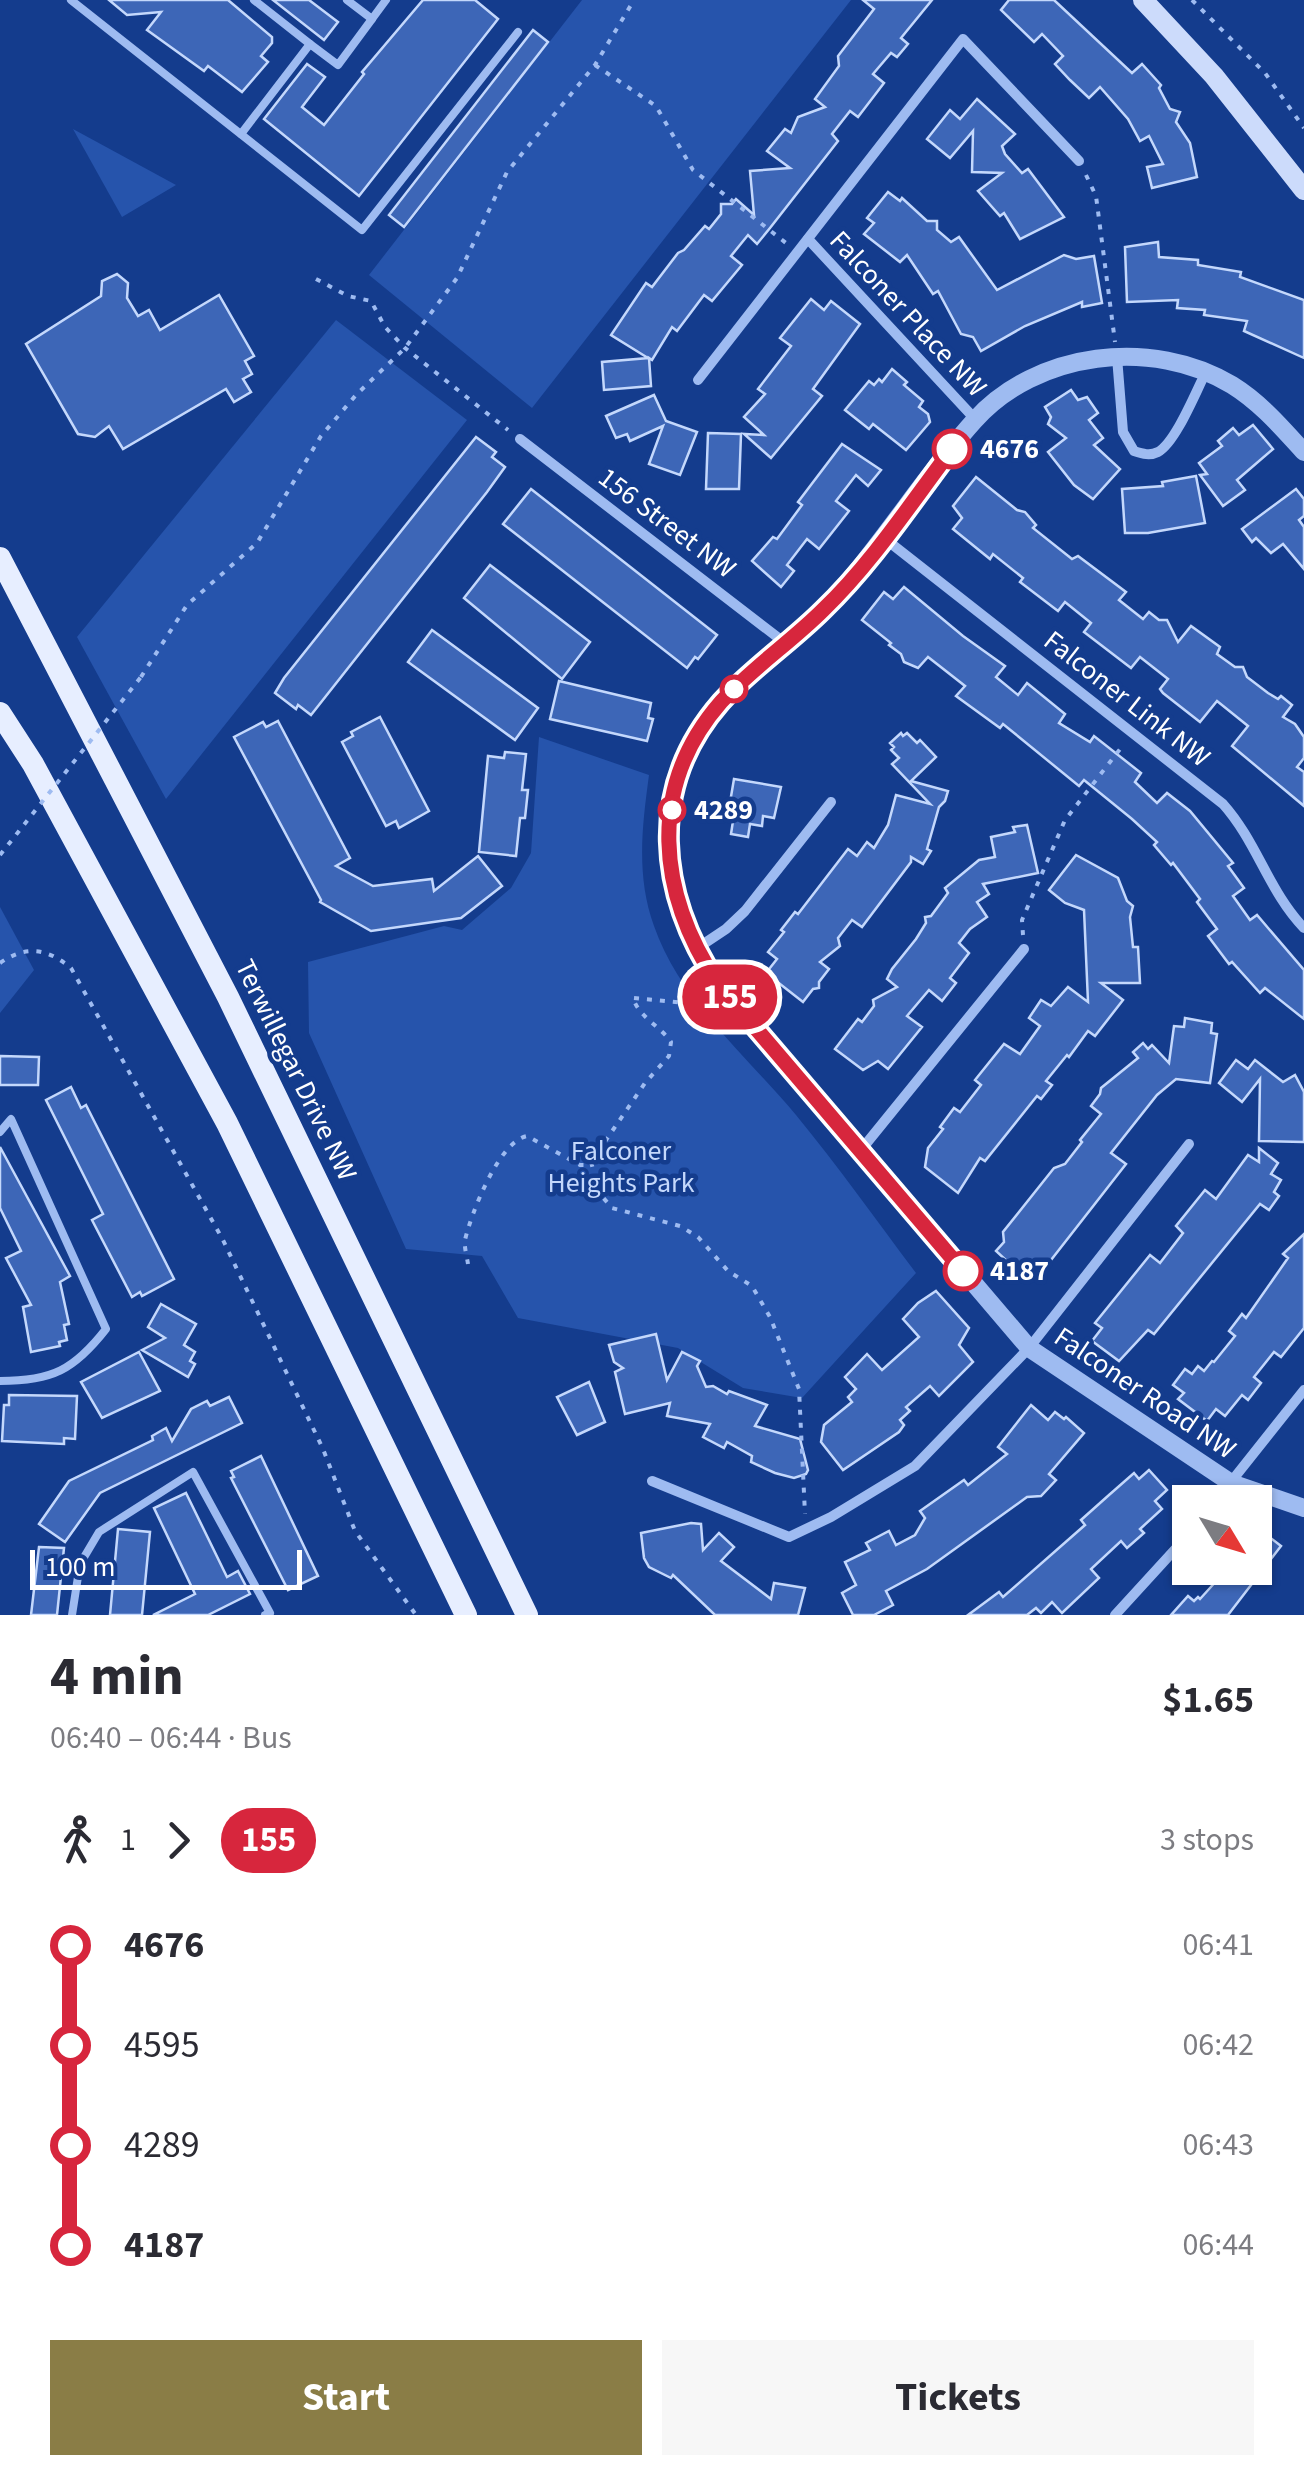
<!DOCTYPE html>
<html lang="en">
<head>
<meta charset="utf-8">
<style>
  body { margin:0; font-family:"Source Sans 3",sans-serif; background:#f7f7f7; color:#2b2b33; height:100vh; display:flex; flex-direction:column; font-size:38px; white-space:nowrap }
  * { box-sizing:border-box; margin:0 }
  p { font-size:32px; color:#7c7c81 }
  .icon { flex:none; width:55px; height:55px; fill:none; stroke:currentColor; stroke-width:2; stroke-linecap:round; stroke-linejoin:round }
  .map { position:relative; height:1615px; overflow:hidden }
  .drawer { display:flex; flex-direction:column; background:#fff; flex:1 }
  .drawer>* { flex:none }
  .badge { padding:0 20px; border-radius:32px; font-size:35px; line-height:65px }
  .needle { width:65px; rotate:128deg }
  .fabs { position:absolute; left:1172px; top:1485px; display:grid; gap:20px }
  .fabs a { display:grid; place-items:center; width:100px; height:100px; border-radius:0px; background:#fff; box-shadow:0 2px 8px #0004; font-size:50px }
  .scale { position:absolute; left:30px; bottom:25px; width:272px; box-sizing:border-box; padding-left:10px; border:5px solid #fff; border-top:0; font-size:28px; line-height:35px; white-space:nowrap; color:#fff; -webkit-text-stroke:8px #143c8d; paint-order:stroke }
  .map>.badge { position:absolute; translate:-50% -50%; box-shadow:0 0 0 5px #fff }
  .legs { display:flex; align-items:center; gap:15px; height:110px; padding:0 50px; font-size:32px }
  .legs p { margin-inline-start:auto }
  .head { display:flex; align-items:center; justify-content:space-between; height:170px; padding:0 50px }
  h1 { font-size:55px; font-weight:700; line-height:75px }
  .action { display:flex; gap:20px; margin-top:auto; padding:20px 50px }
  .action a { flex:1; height:115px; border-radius:0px; background:#8a7d46; color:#fff; font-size:40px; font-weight:700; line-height:115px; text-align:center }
  .action a+a { background:#f7f7f7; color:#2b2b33 }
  ul { padding:0 50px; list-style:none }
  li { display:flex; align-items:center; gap:35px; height:100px; font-size:38px }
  li i { display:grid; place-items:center; width:15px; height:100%; margin:0 12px; background:currentColor }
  li i::after { content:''; width:25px; height:25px; margin:-12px; border:8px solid; border-radius:50%; background:#fff }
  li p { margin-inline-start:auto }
  li:first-child i { background:linear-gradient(#0000 50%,currentColor 0) }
  li:last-child i { background:linear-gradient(currentColor 50%,#0000 0) }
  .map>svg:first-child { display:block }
  .green { fill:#2654ac }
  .building { fill:#3d66b7; stroke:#c4d8fc; stroke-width:2.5 }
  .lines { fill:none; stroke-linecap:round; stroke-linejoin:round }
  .path { stroke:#9ebbf1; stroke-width:4; stroke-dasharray:5 8; stroke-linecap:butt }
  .service { stroke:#9ebbf1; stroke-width:8 }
  .minor { stroke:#9ebbf1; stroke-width:10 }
  .tertiary { stroke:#9ebbf1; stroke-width:18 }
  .secondary { stroke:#ccdbfb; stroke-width:20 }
  .primary { stroke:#e7eeff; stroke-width:22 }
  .path-bridge { stroke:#9ebbf1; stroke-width:4; stroke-dasharray:5 8; stroke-linecap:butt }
  .line-1-casing { stroke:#fff; stroke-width:22 }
  .line-1 { stroke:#d7263d; stroke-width:15 }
  .stop-1-dot { fill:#fff; stroke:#d7263d; stroke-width:5 }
  .labels { text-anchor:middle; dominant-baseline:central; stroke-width:9; stroke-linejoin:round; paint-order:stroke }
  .street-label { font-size:28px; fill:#fff; stroke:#143c8d }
  .stop-label { font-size:28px; font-weight:bold; fill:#fff; stroke:#143c8d; text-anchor:start }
  .park-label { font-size:28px; fill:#c4d8fc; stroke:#143c8d }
</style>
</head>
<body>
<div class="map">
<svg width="1304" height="1615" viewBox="0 0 1304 1615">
  <rect width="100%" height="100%" fill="#143c8d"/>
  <!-- green -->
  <g class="green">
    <polygon points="582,0 851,0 532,408 369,275"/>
    <polygon points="73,129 176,185 122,217"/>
    <polygon points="336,320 467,420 166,799 77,637"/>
    <path d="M539,737L649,775C642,827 636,876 654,926C680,1001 746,1055 796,1115C838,1166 876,1220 916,1273L802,1398L743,1388L678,1348L518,1318L482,1256L406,1249L309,1033L308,962L444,926L462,930L511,888L531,853Z"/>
    <polygon points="0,907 34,970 0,1013"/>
  </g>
  <!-- building -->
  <g class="building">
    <polygon points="109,0 228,0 272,37 272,43 261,56 268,62 242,92 208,66 204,71 147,30 161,12 127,15"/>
    <polygon points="273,0 309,0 338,22 324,40"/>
    <polygon points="423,0 475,0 498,19 359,196 264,119 307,64 325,77 302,107 324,125 364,74 362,72"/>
    <polygon points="863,0 932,0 901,38 908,44 897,57 891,53 873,74 884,83 858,117 850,111 832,134 838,141 770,228 757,244 748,235 731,256 742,265 712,301 704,295 677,331 672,327 652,360 649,358 651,386 604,390 602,362 648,358 611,335 646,283 652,287 678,253 684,250 705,226 709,229 721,214 721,204 732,204 736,199 754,215 750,171 790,168 767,151 785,129 791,133 798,117 825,107 815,99 839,66 838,56 874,9"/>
    <polygon points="1009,0 1054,0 1132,73 1142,64 1161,85 1159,88 1170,109 1180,112 1176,122 1190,143 1197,177 1152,188 1147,167 1163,164 1149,136 1140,141 1128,119 1100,87 1089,98 1070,80 1055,64 1063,56 1042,34 1034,42 1001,10"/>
    <polygon points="533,30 548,42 404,227 389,215"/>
    <polygon points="977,99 1015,134 1002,146 1005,154 1022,173 1028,169 1064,217 1020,239 1004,213 1000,216 978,191 1002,173 972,172 973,131 950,158 927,139 950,110 960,119"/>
    <polygon points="888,192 900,201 902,198 927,221 937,221 937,230 951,242 959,237 997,290 1064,255 1076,259 1094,256 1102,303 1082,307 1082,302 1025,326 981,351 973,337 961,334 938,291 933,294 907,255 900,262 864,234 874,223 867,218"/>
    <polygon points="1158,242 1159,257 1198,260 1198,265 1241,272 1240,277 1304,300 1304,358 1244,331 1247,321 1204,315 1205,310 1177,308 1178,300 1127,302 1125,247"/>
    <polygon points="117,274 128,283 127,298 138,316 149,310 160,330 219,295 254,356 245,361 252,374 243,379 251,392 234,402 226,389 123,449 109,426 95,437 78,434 26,344 101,296 102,281"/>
    <polygon points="811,299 824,310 831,301 860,324 813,389 822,396 771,458 744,434 764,435 744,417 765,394 758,389 791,346 780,338"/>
    <polygon points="892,369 907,382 904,385 923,401 919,407 928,414 930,422 906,450 873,424 869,429 845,410 869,381 874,385 879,379 882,382"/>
    <polygon points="1071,390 1078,400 1087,397 1098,413 1089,420 1103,438 1094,445 1120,469 1093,499 1074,485 1048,452 1066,438 1048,424 1051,417 1045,407"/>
    <polygon points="654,395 666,421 697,432 680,475 649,464 663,426 630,441 627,434 616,438 606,416"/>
    <polygon points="1253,425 1273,449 1237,480 1245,490 1223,506 1200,475 1207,474 1199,463 1222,446 1218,441 1233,428 1239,435"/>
    <polygon points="708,433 741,434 739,489 706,489"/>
    <polygon points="476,437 496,452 492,457 505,467 487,492 311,715 298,705 296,709 275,693 284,678"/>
    <polygon points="842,444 881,470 868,486 856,475 836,501 849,511 819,549 807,539 787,565 794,571 781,587 752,561 773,537 777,539 802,505 798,502"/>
    <polygon points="1196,476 1205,523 1148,533 1125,533 1122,489 1163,486 1162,482"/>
    <polygon points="976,477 1017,510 1025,512 1036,525 1033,528 1072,559 1078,556 1126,592 1119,600 1143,619 1149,612 1159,620 1167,620 1178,642 1191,626 1220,647 1217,654 1235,667 1243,667 1247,677 1268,693 1278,699 1281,696 1292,705 1283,717 1295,724 1304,737 1304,758 1297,767 1304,772 1304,806 1232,746 1248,726 1217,701 1200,722 1163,693 1160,689 1168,679 1140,657 1131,668 1084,632 1091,623 1065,602 1058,611 1020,582 1023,578 993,554 990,559 953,529 962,518 953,506"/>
    <polygon points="531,489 717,635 698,659 695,657 687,668 503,524"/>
    <polygon points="1296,489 1304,499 1304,516 1299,520 1304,527 1304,569 1283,544 1271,553 1256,538 1252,542 1242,529"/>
    <polygon points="490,565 590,642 562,679 464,598"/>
    <polygon points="904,587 963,636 1005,666 996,677 1018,695 1027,683 1065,714 1059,723 1090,742 1094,736 1141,773 1135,782 1157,803 1167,793 1190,811 1233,863 1228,866 1244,888 1233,896 1250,920 1257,915 1304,970 1304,1019 1265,988 1260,993 1232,962 1229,964 1208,936 1217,929 1197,902 1200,899 1173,863 1171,865 1154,845 1157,842 1132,819 1084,780 1079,786 1003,724 1000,728 956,696 965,686 928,657 918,668 904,662 901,654 889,645 891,643 862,620 884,592 893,599"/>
    <polygon points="432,630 538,708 515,740 408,662"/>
    <polygon points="559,681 651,703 648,718 653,719 647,741 550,719"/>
    <polygon points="380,717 429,811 399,828 396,821 386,826 342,742 353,736 351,732"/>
    <polygon points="278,721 350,858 336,866 373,886 432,879 434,891 478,856 502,886 461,918 371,931 320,902 321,900 234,737 263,722 266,727"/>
    <polygon points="901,733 903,736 907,733 917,743 920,740 936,757 911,781 948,791 945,801 939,807 927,849 931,851 923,864 911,857 911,862 862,927 852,920 838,938 840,946 820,962 829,969 819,982 819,988 813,989 803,1002 766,973 777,959 768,952 784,932 781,930 795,912 798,914 848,849 857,856 867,842 874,848 888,825 896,795 930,804 892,764 899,758 891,750 894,747 890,743"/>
    <polygon points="505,752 526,754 522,790 528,790 525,818 520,818 516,856 479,852 488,756 504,758"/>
    <polygon points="734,779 781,787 774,818 763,816 762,826 750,824 748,837 731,834 733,821 727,820"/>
    <polygon points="1027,825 1038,873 983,884 989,894 977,902 987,917 970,929 959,943 969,953 950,978 956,983 942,1001 929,990 907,1016 922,1027 888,1069 878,1061 863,1070 835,1049 858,1019 862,1022 874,1006 873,1000 897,987 887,979 892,969 916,939 926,923 925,917 931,916 948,893 945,888 979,860 995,857 991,837 1015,832 1013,827"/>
    <polygon points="1076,855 1118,878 1127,901 1133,906 1130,917 1133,947 1138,947 1140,983 1101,983 1123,1000 1095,1036 1088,1031 1069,1057 1067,1055 1046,1081 1052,1085 1041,1099 1037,1096 985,1161 980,1158 958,1193 925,1167 928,1148 943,1129 940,1127 954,1108 960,1112 981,1085 975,1080 1004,1044 1020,1054 1040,1026 1029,1018 1041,1000 1051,1006 1068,987 1088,1002 1084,910 1065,903 1049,890"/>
    <polygon points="1185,1018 1212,1023 1211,1033 1217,1034 1210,1083 1176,1079 1157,1095 1111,1153 1126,1164 1044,1269 1033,1261 1022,1275 996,1251 1004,1242 1003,1232 1054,1168 1065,1164 1082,1142 1080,1140 1101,1114 1091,1106 1100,1094 1101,1088 1138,1058 1133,1052 1143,1043 1148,1049 1152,1045 1169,1063 1174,1026 1184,1027"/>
    <polygon points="0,1056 39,1057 38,1085 0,1085"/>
    <polygon points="1236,1060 1248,1069 1255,1060 1283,1082 1295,1075 1304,1092 1304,1142 1259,1141 1260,1079 1242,1102 1219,1083"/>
    <polygon points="71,1087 81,1108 86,1105 174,1279 142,1296 140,1292 132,1297 92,1220 103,1214 46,1100"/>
    <polygon points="0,1147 70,1276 60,1282 69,1324 64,1325 67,1340 59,1342 60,1346 31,1352 23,1307 31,1305 6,1258 21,1251 0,1208"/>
    <polygon points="1259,1148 1278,1163 1271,1174 1281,1180 1274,1192 1279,1196 1269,1210 1260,1204 1154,1334 1148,1330 1119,1361 1092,1341 1102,1328 1095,1323 1150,1255 1160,1263 1183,1233 1176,1226 1205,1190 1216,1199 1248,1155 1259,1162"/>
    <polygon points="1304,1234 1304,1328 1281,1357 1274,1352 1254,1377 1261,1383 1248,1400 1242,1395 1225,1416 1216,1409 1207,1421 1178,1399 1184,1393 1173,1385 1185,1369 1192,1374 1198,1366 1204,1371 1212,1361 1214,1362 1235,1336 1229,1331 1242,1314 1246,1318 1288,1258 1283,1254"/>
    <polygon points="936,1291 969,1328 959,1345 973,1362 939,1396 930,1386 906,1407 910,1411 900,1420 904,1425 899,1432 843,1470 821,1442 824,1425 852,1402 848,1397 856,1389 845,1377 867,1354 882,1370 919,1337 903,1319 918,1303"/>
    <polygon points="161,1304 196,1324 184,1345 195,1352 190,1361 195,1364 188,1377 142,1350 165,1338 148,1327"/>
    <polygon points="656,1334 667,1380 682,1352 700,1361 697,1366 706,1387 713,1386 727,1394 729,1391 767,1405 755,1426 800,1439 808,1470 806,1474 794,1478 775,1473 751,1462 752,1456 727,1442 724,1448 703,1437 710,1424 667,1416 670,1403 625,1414 615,1372 623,1368 614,1362 609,1345"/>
    <polygon points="139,1352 160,1391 102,1418 81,1382"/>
    <polygon points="589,1382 605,1422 577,1435 557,1397"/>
    <polygon points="9,1395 77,1396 75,1439 64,1438 64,1444 2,1441 4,1405 9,1405"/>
    <polygon points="229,1397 242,1423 100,1493 65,1542 39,1524 69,1481 153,1440 152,1436 166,1428 172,1441 191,1409 207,1401 210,1406"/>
    <polygon points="1031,1405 1048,1420 1055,1412 1064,1419 1066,1417 1084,1433 1049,1474 1056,1480 1041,1496 1027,1497 927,1569 886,1591 893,1605 874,1615 853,1615 842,1593 856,1585 845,1562 870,1550 866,1543 889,1531 896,1545 915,1535 925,1518 920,1511 964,1480 968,1485 1007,1454 998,1447"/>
    <polygon points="261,1456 318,1576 288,1590 231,1478 234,1477 231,1471"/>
    <polygon points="1149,1470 1167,1490 1155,1501 1162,1509 1140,1529 1144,1533 1127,1548 1121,1541 1091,1569 1099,1578 1062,1613 1052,1602 1041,1613 1036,1608 1027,1615 968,1615 999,1592 1003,1597 1085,1525 1081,1520 1109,1495 1134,1473 1139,1479"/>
    <polygon points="186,1493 227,1577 238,1571 250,1594 208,1615 153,1615 195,1594 154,1508"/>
    <polygon points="691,1523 701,1524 703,1550 719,1533 734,1547 721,1561 771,1599 774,1583 805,1588 798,1615 715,1615 673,1575 671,1578 649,1567 644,1558 641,1533"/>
    <polygon points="1255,1526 1281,1546 1228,1615 1171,1615 1188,1596 1194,1601 1198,1597 1200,1599 1219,1578 1207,1568 1255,1568"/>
    <polygon points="118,1529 150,1532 142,1615 110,1615"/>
    <polygon points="39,1547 64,1548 57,1615 31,1615"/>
  </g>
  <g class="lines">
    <!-- path -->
    <g class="path">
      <polyline points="1192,0 1265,73 1304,128"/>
      <polyline points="595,65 656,106 693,170 786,243"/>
      <polyline points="1086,175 1096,196 1115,342"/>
      <polyline points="316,279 348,296 371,301 385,327 405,348 508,430"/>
      <polyline points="141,677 187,605 257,543 321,436 356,395 405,348 457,278 507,172 595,65 634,0"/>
      <polyline points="1023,935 1022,920 1065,820 1124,744"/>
      <path d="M0,963C26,945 47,948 71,968L223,1240L323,1449L355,1531L416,1615"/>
      <polyline points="634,998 685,1003 706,991"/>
      <polyline points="591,1162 600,1194 612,1208 680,1226 698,1237 728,1271 752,1286 770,1317 799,1389 805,1514"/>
      <path d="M468,1264C467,1257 464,1247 465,1240C471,1214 499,1141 527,1136L580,1165H589L645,1083L669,1056L671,1042C660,1026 639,1017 633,998"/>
    </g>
    <!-- service -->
    <g class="service">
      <polyline points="71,0 362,230 518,32"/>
      <polyline points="254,0 310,44"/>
      <polyline points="347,0 372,19 386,0"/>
      <polyline points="241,134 310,44 338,65 372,19"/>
      <path d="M0,1132L11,1119L106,1329C74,1370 52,1381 0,1381"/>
      <polyline points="72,1615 80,1564 99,1532 193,1472 270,1613 265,1615"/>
    </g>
    <!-- minor -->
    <g class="minor">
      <polyline points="808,239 975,419"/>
      <path d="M1117,357L1123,432L1134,451C1143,454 1150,456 1158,452C1176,442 1196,391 1206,372"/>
      <polyline points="698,380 963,39 1079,161"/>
      <polyline points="520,439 785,643"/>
      <path d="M884,538L1223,804C1257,842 1269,892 1304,928"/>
      <polyline points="696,949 726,929 745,911 831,802"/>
      <polyline points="861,1150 1024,949"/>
      <polyline points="652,1481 789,1537 831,1517 915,1466 1029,1348 1189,1144"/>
      <polyline points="1215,1502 1304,1390"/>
      <polyline points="1115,1615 1190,1533"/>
    </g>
    <!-- tertiary -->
    <path class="tertiary" d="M1304,452C1282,428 1261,403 1232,385C1153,337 1036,351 974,421C928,472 891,531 847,583C810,628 759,659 720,703C646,790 658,894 718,983L1029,1348L1231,1483L1304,1508"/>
    <!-- secondary -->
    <polyline class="secondary" points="1143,0 1214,76 1304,190"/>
    <!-- primary -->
    <g class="primary">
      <polyline points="0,558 228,997 527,1615"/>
      <polyline points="0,713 33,764 227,1123 466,1615"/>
    </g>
    <!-- path-bridge -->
    <polyline class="path-bridge" points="0,855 141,677"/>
  </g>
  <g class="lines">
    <!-- line-1 casing -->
    <g class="line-1-casing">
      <path id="line-1" d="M952,449C911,503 872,563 823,610C791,642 752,668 721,702C646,788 658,894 718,984L963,1271"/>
    </g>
    <!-- line-1 -->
    <use href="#line-1" class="line-1"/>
  </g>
  <!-- markers -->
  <g class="stop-1-dot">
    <circle cx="952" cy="449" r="18"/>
    <circle cx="734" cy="689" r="12"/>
    <circle cx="672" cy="810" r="12"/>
    <circle cx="963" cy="1271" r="18"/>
  </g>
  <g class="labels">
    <!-- street labels -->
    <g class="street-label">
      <text transform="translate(908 314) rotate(47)">Falconer Place NW</text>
      <text transform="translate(667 523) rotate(37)">156 Street NW</text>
      <text transform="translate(1127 699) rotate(38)">Falconer Link NW</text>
      <text transform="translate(296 1070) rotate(64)">Terwillegar Drive NW</text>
      <text transform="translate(1145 1393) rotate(34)">Falconer Road NW</text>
    </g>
    <!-- stop labels -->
    <g class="stop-label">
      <text x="980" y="449">4676</text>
      <text x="694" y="810">4289</text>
      <text x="990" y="1271">4187</text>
    </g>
    <!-- park labels -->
    <g class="park-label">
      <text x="621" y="1151">Falconer<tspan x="621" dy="32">Heights Park</tspan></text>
    </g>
  </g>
</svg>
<div class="fabs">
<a><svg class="needle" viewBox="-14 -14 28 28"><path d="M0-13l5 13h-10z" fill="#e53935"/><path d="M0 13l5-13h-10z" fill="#7c7c81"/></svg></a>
</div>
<div class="scale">100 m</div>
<b class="badge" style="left:730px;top:997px;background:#d7263d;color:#fff">155</b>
</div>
<section class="drawer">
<div class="head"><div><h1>4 min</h1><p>06:40 – 06:44 · Bus</p></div><b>$1.65</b></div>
<div class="legs"><svg class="icon" aria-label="walk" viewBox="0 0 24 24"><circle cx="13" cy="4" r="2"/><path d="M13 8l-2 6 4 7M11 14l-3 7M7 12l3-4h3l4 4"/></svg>1<svg class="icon" aria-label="forward" viewBox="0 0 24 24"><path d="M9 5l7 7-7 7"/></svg><b class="badge" style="background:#d7263d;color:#fff">155</b><p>3 stops</p></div>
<ul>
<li><i style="color:#d7263d"></i><b>4676</b><p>06:41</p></li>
<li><i style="color:#d7263d"></i><span>4595</span><p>06:42</p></li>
<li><i style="color:#d7263d"></i><span>4289</span><p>06:43</p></li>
<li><i style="color:#d7263d"></i><b>4187</b><p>06:44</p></li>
</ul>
<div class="action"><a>Start</a><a>Tickets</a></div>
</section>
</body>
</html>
